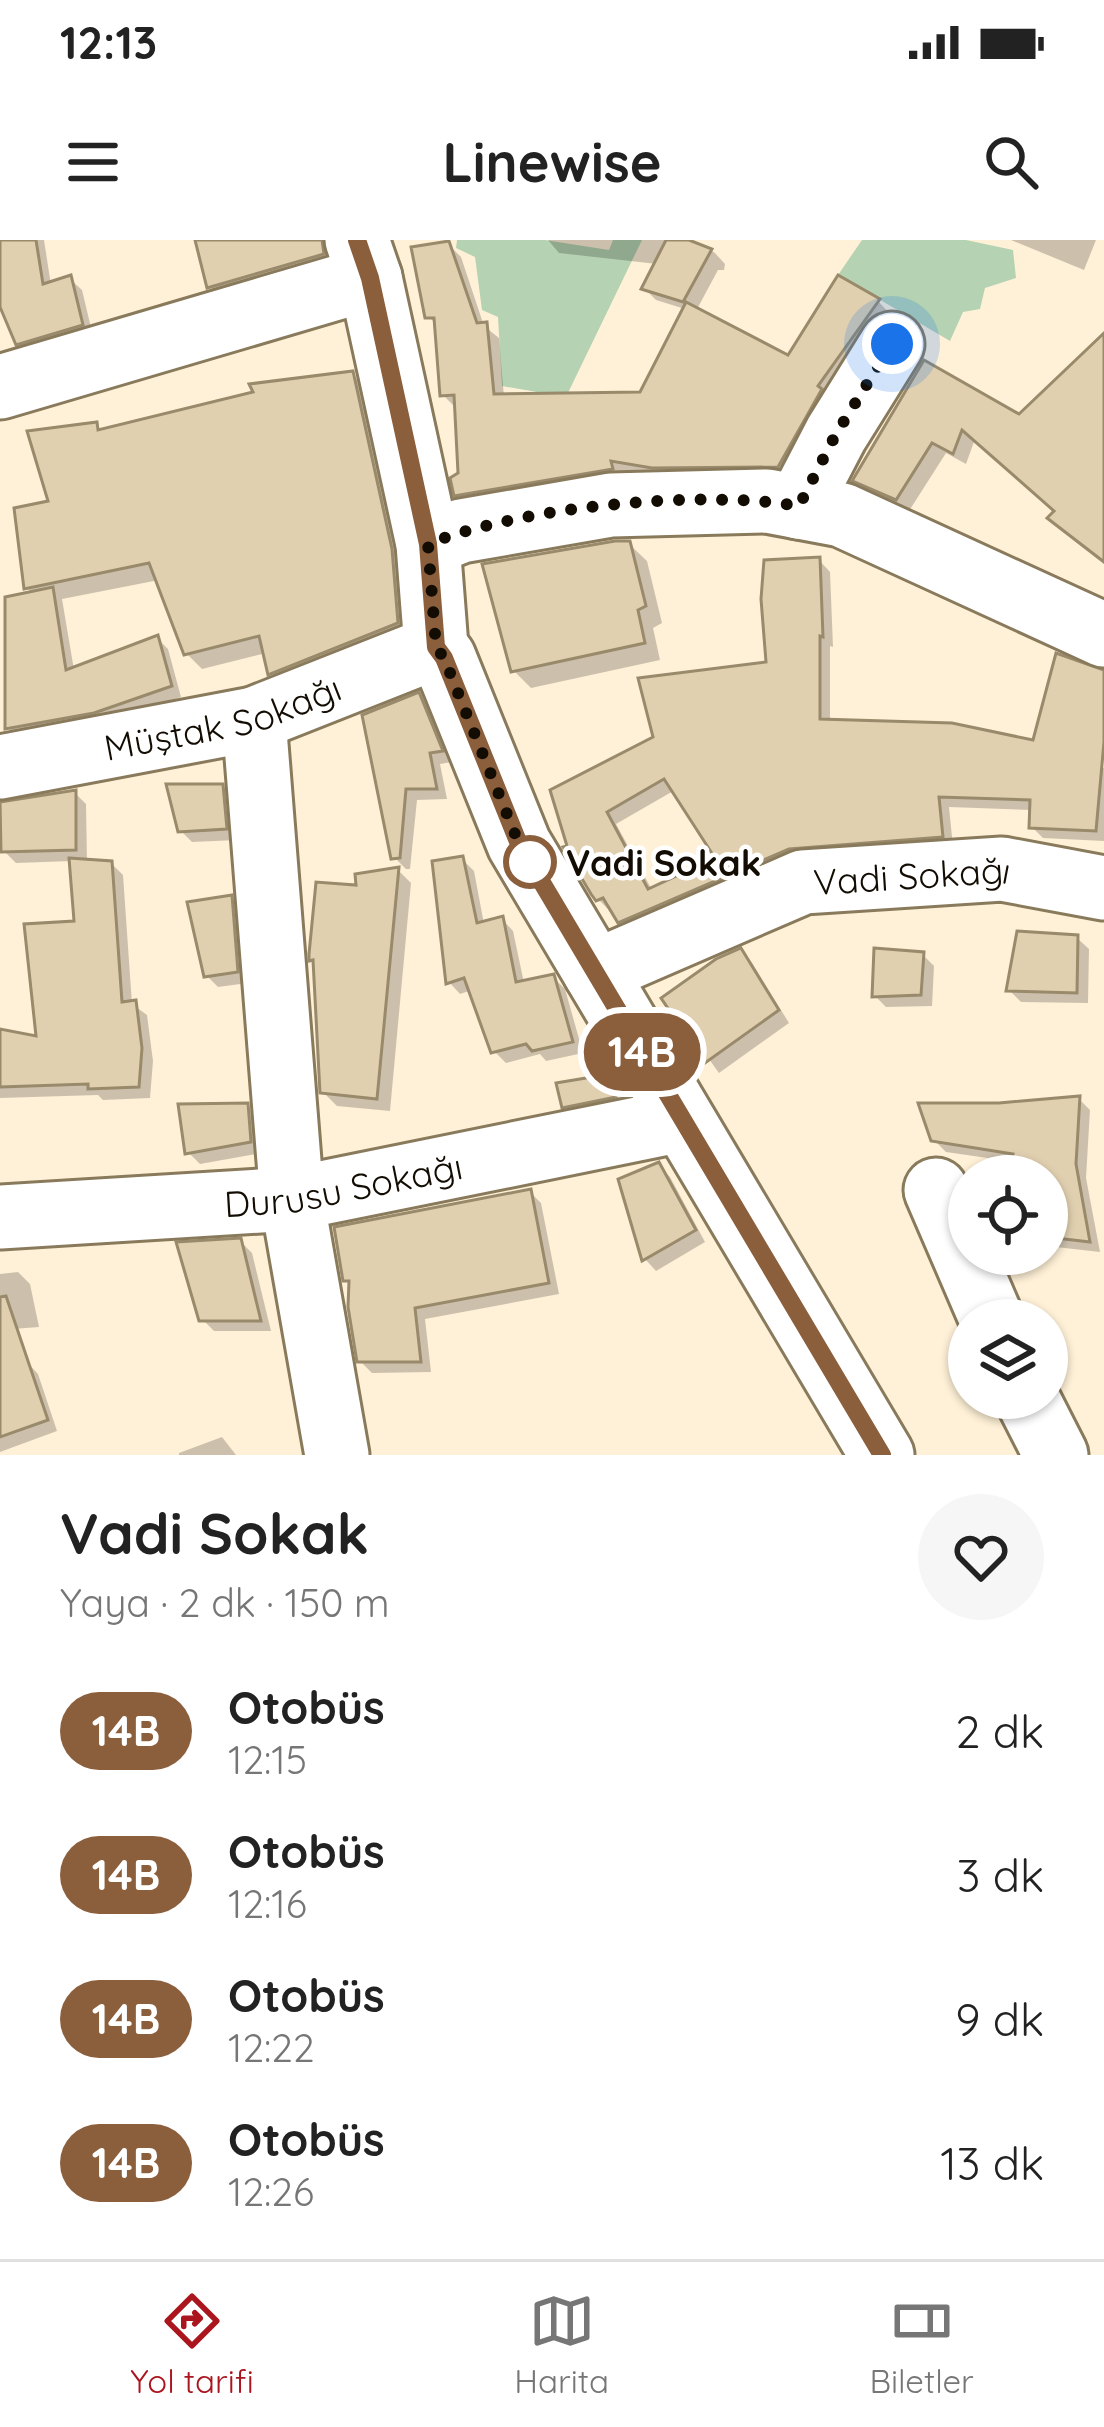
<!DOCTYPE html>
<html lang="tr">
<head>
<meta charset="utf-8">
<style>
  body { margin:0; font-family:Quicksand,sans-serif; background:#f6f6f6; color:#222; height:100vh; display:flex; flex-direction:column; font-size:45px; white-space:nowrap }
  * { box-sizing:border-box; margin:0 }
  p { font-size:39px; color:#767676 }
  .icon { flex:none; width:66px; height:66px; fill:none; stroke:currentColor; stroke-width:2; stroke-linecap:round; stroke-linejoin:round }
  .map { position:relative; height:1215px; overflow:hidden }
  .panel { display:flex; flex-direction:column; background:#fff; flex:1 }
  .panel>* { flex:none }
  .badge { padding:0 24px; border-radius:39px; font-size:42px; line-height:78px }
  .buttons { position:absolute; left:948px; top:915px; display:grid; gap:24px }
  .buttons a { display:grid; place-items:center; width:120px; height:120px; border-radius:50%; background:#fff; box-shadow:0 3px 9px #0004; font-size:60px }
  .you { position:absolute; width:60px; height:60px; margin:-30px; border:9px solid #fff; border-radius:50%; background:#1a73e8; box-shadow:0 0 0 18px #1a73e833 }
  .map>.badge { position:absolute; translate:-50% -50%; box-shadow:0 0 0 6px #fff }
  .round { display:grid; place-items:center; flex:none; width:126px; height:126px; border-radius:63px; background:#f6f6f6 }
  .overview { display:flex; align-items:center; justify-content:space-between; height:204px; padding:0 60px }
  h1 { font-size:57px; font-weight:700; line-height:90px }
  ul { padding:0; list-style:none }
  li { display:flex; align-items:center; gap:36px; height:144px; padding:0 60px }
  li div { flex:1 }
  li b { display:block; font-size:45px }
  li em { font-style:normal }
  li .badge { min-width:132px; font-weight:700; text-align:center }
  .status { display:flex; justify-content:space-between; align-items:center; height:84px; padding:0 60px; background:#fff; direction:ltr }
  .status svg { height:33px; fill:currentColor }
  header { display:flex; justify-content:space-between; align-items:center; height:156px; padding:0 60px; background:#fff; font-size:54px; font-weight:700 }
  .tabs { display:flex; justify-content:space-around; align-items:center; height:168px; border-top:3px solid #e0e0e0; background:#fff; font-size:33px; color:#767676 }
  .tabs a { display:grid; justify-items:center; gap:6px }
  .tabs .active { color:#aa151e }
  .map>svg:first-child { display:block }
  .green { fill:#b5d3b2 }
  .shadow { fill:#0003; fill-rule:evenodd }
  .building { fill:#e1d0b0; stroke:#998a6b; stroke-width:3; fill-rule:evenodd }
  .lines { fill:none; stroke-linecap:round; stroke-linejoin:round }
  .minor-casing { stroke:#897a5c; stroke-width:69 }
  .minor { stroke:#fff; stroke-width:63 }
  .line-casing { stroke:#fff; stroke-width:27 }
  .line { stroke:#8b5e3c; stroke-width:18 }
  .walk { stroke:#120c03; stroke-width:12; stroke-dasharray:0 21.6 }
  .stop-dot { fill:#fff; stroke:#8b5e3c; stroke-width:6 }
  .labels { text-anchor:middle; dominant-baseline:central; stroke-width:9; stroke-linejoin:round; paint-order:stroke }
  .street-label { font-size:36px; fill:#120c03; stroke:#fff }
  .stop-label { font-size:36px; font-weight:bold; fill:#120c03; stroke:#fff; text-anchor:start }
</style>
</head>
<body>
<div class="status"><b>12:13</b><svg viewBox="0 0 49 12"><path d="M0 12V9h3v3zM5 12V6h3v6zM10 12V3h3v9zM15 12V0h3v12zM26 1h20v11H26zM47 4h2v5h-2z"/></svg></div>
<header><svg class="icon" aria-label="menu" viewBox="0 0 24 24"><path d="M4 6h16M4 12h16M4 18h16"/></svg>Linewise<svg class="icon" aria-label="search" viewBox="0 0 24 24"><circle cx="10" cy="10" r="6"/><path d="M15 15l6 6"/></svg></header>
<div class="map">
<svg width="1104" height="1215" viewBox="0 0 1104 1215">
  <rect width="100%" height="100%" fill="#fff1d7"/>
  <!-- green -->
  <g class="green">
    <polygon points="457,0 545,0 609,10 613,0 642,0 566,157 502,146 498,77 482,70 475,17 456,8"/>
    <polygon points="862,0 966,0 1013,10 1016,38 985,48 980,69 963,72 950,101 838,35"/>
  </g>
  <!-- shadow -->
  <g class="shadow">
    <polygon points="0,0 44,0 51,45 70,39 82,50 93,96 30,115 18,103 0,63"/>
    <polygon points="197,0 330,0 339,31 227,64 210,47"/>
    <polygon points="548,0 681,0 714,12 725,24 724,30 718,30 696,71 789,119 878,61 890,74 791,238 667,239 621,231 624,241 470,267 457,254 461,235 456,168 443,155 438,86 428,76 448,4 461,17 484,86 499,98 504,157 642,155 685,69 656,60 645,49 657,24 559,13"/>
    <polygon points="1011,0 1096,0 1084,30"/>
    <polygon points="1104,97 1104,322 1057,272 975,199 966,224 946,213 909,271 869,253 856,240 925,124 1019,177"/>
    <polygon points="352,134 368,150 407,327 413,399 286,449 271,433 266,413 202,429 186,413 159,340 62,359 74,430 157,398 168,409 181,457 106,482 19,499 8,488 33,354 27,348 51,263 96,185 103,192"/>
    <polygon points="629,304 647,321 662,383 653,388 660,420 531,448 514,431"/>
    <path d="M819,320L830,332L833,407L830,406V483L1035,503L1104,433V503L1096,524L1104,528V601L1043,598L1032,587V570L949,567L953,607L632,692L613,669L610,671L598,659L567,609L657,498L770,424ZM675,550L720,620L652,650L616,584Z"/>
    <polygon points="418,456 430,468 452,522 440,524 447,559 417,560 410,629 406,629 394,617"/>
    <polygon points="222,547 234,559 237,600 192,602 180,590"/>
    <polygon points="75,553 86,564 87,622 111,623 123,635 132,764 147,775 153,821 150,858 103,860 98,855 0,858 0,792 39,800 77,684 72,621 16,623 4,611"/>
    <polygon points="462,619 474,631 484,684 502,679 513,691 524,743 553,737 565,749 583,813 546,821 540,814 506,823 494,811 472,750 460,754 449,742"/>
    <polygon points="398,630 411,643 390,871 337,866 323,852 316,723 312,719 360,648"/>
    <polygon points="231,658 242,670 248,743 218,747 206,735"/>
    <polygon points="1077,698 1089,709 1088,763 1021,762 1009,750"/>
    <polygon points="740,712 752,723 789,783 719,833 665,758"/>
    <polygon points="923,715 934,726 932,766 886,767 875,756"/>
    <polygon points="609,837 620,849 626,868 576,878 565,866"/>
    <polygon points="1079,859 1090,870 1086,938 1100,1012 1047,1006 1047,936 1012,936 1015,922 946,912 934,900 999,866"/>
    <polygon points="247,866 259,878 262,913 200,924 188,912"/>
    <polygon points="659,926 670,937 705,1002 656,1031 645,1019"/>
    <polygon points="530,952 541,963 559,1054 425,1079 431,1132 372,1133 360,1121 352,1045 346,1040"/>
    <polygon points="240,1001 252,1013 271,1091 214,1091 202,1079"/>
    <polygon points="18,1032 30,1044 39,1087 0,1090 0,1034"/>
    <polygon points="27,1122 38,1134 57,1191 0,1212 0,1133"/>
    <polygon points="222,1197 236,1215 179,1215 179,1213"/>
  </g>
  <!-- building -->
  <g class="building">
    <polygon points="0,0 36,0 43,44 71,35 83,85 16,105 0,67"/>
    <polygon points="195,0 322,0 324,14 207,48"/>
    <polygon points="666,0 689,0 712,9 683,62 641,49"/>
    <polygon points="449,1 477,83 487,82 494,154 640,152 686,62 788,115 838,35 880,59 818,146 822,149 778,227 652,228 611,221 613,229 454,256 450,238 458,233 454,155 440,156 434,78 425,78 411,7"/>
    <polygon points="1104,93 1104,322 1047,278 1054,271 962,190 953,214 932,203 896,260 852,241 924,120 1019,174"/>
    <polygon points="353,131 392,309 398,383 268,435 259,396 184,415 149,323 24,349 14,268 48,261 27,191 97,182 98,190 253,152 249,144"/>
    <polygon points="615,301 630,301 646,366 638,370 645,403 511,432 482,324"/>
    <path d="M820,317L823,397L820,396V479L952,483L1033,500L1056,413L1104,430V502L1096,591L1029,588L1030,560L939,557L943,597L789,609L618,683L603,658L596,661L591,654L563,607L567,606L550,550L653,497L638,438L766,422L761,359L764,320ZM664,539L715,618L648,649L607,572Z"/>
    <polygon points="53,347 66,430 158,395 172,446 94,473 5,489 5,357"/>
    <polygon points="419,452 443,511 430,513 437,549 406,549 400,618 391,619 362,475"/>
    <polygon points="166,544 223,544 227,589 178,592"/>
    <polygon points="76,550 76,610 1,612 0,562"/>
    <polygon points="463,616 477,683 503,676 516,742 554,734 573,802 532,811 526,804 491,813 464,738 446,744 432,621"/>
    <polygon points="69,618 112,621 122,762 136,760 142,808 139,847 88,849 88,844 0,847 0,789 36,796 24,684 74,681"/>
    <polygon points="399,627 377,859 320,853 313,720 309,721 309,714 316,642 356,645 355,634"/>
    <polygon points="232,655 238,732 204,737 187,662"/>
    <polygon points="1017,691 1078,695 1077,753 1006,751"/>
    <polygon points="741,708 779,770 705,823 661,758 716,719"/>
    <polygon points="874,708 924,712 921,755 872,757"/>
    <polygon points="610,834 616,857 562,868 556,843"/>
    <polygon points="1080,856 1076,924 1090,1002 1047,997 1047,936 1009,936 1013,914 931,901 918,863 999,863"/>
    <polygon points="248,863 251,902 185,914 178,864"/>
    <polygon points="659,922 696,990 642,1021 618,939"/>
    <polygon points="531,949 549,1043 415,1068 421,1122 357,1122 348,1067 349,1041 343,1041 334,987"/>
    <polygon points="241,998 261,1081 199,1081 176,1002"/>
    <polygon points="6,1056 48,1180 0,1197 0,1057"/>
  </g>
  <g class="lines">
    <!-- minor casing -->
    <g class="minor-casing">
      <g id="minor">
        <polyline points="357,0 370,38 428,304 436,407 444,418 519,604 882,1215"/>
        <polyline points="0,147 370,38"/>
        <polyline points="798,267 836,194 892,104"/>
        <polyline points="428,304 461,291 611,265 767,261 842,275 1104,395"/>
        <polyline points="254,479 292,959 337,1215"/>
        <path id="s1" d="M0,527L254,479L436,407"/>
        <path id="s2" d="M595,732L803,642L1002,629L1104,648"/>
        <polyline points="936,950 992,1080"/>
        <path id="s3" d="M0,977L292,959L682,880"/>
        <polyline points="1027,1158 1056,1215"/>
      </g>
    </g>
    <!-- minor -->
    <use href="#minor" class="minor"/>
  </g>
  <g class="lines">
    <!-- line casing -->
    <g class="line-casing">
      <polyline id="line" points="357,0 370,38 428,304 436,407 444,418 519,604 882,1215"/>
    </g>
    <!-- line -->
    <use href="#line" class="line"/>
    <!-- walk -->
    <path class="walk" d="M530,622L538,636L519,604L444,418L436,407L428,304C521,267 699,249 799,266L836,194L892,104"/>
  </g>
  <!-- markers -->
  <circle class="stop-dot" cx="530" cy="622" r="24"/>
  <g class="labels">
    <!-- street labels -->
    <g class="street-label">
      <text stroke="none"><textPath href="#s1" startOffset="228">Müştak Sokağı</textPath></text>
      <text stroke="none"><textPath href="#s2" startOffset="336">Vadi Sokağı</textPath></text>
      <text stroke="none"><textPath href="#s3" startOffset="345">Durusu Sokağı</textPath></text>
    </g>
    <!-- stop labels -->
    <g class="stop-label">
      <text x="566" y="622">Vadi Sokak</text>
    </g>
  </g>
</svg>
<div class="buttons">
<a><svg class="icon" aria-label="locate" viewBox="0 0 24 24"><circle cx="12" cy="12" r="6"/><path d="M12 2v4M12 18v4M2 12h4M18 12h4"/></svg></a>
<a><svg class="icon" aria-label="layers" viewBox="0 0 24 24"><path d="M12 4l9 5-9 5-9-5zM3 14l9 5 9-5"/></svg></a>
</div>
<div class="you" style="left:892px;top:104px"></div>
<b class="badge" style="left:642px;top:812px;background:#8b5e3c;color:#fff">14B</b>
</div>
<section class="panel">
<div class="overview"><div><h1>Vadi Sokak</h1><p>Yaya · 2 dk · 150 m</p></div><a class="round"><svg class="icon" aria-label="heart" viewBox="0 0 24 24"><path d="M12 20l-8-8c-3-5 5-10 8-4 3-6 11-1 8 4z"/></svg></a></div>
<ul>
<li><span class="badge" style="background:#8b5e3c;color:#fff">14B</span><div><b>Otobüs</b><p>12:15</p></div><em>2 dk</em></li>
<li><span class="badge" style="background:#8b5e3c;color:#fff">14B</span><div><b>Otobüs</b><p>12:16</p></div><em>3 dk</em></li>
<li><span class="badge" style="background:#8b5e3c;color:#fff">14B</span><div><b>Otobüs</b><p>12:22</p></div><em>9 dk</em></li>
<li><span class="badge" style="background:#8b5e3c;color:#fff">14B</span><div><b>Otobüs</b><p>12:26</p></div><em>13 dk</em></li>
</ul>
</section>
<nav class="tabs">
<a class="active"><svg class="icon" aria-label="directions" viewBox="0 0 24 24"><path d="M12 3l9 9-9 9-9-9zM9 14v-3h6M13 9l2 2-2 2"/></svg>Yol tarifi</a>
<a><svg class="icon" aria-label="map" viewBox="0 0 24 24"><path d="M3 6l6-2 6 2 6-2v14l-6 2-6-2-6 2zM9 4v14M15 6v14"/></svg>Harita</a>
<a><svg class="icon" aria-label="tickets" viewBox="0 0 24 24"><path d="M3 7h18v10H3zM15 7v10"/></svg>Biletler</a>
</nav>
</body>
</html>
